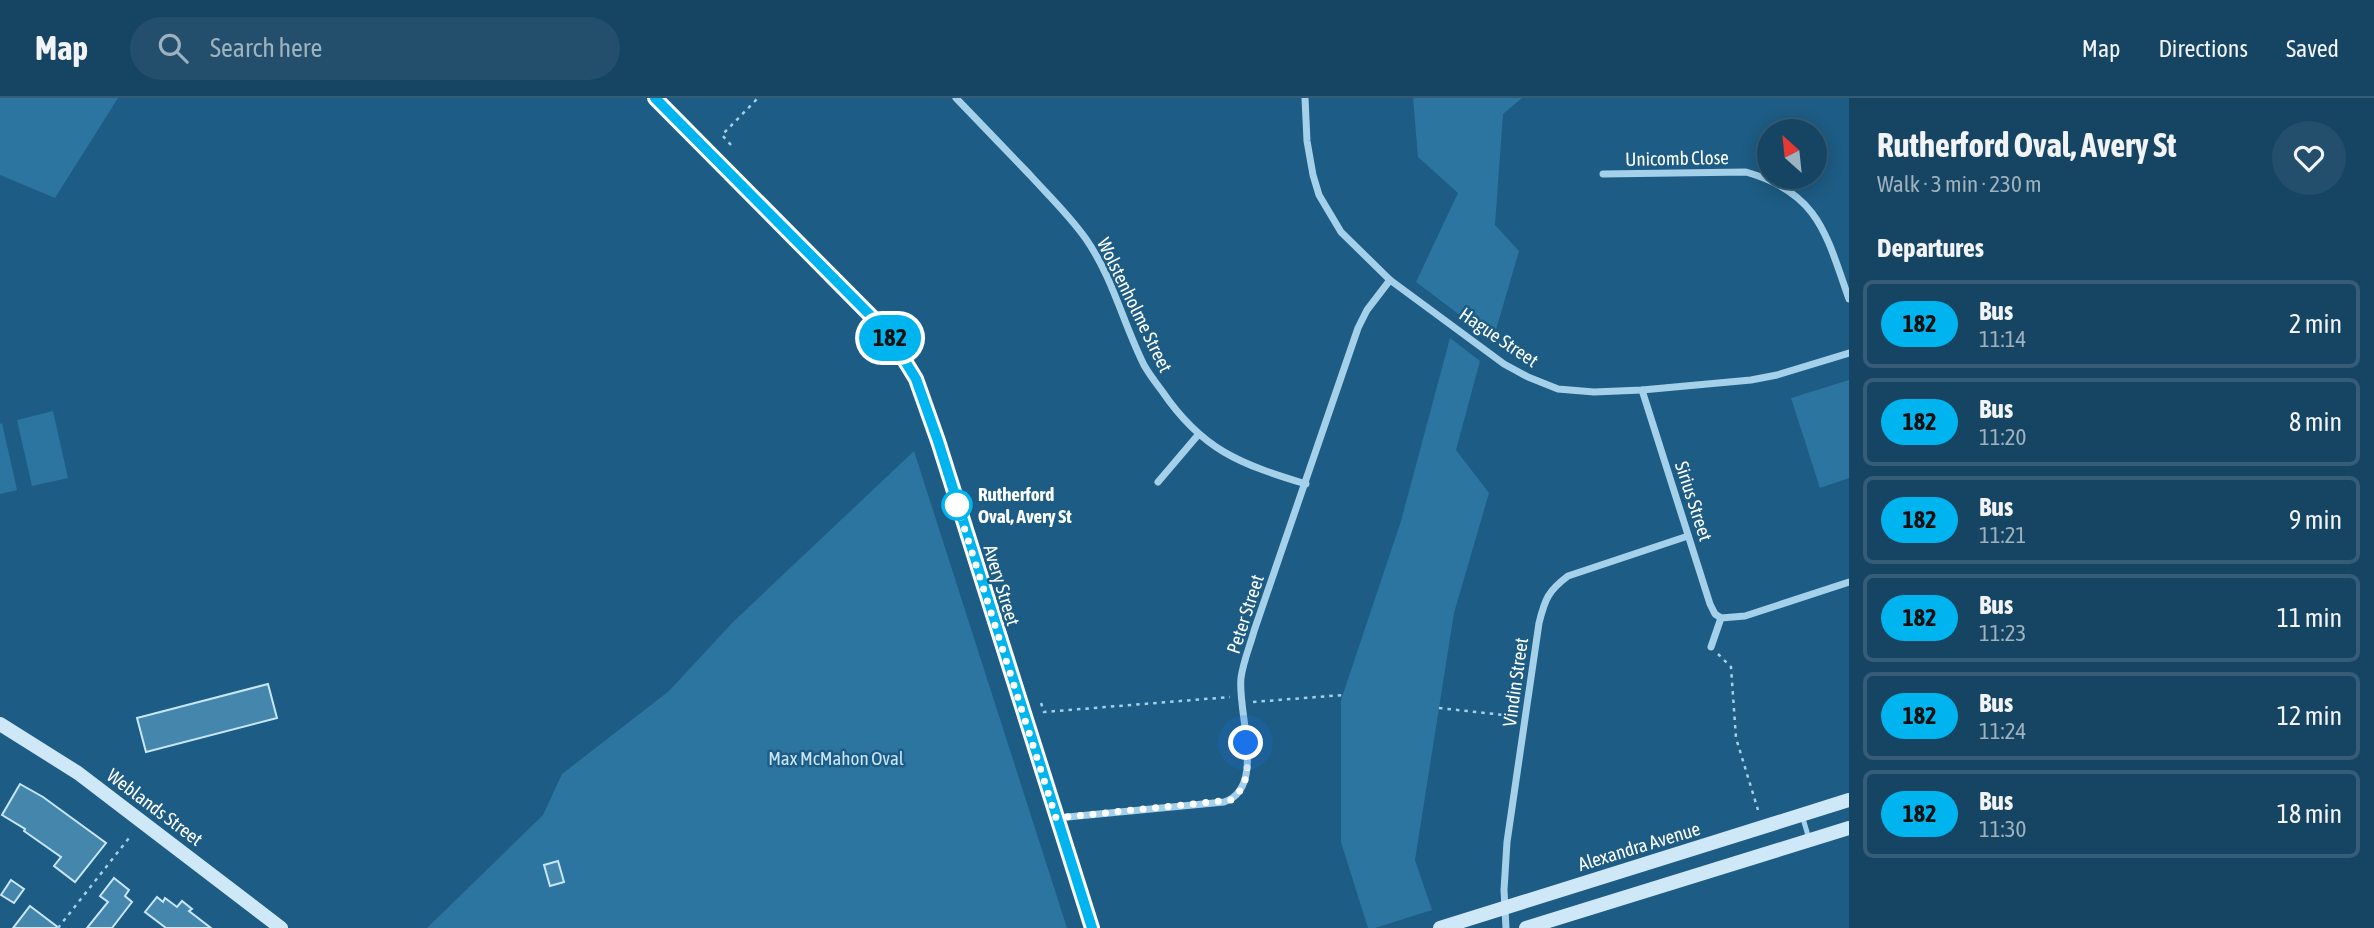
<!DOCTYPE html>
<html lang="en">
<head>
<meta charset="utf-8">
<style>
  body { margin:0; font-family:"Asap Condensed",sans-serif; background:#234f6c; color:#f1f3f6; height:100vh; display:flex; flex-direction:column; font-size:26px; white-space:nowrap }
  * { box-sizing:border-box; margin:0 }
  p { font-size:23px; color:#9eb1be }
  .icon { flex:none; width:38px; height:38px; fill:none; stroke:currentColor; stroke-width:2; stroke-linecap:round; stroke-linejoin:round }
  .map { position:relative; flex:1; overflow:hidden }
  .sheet { display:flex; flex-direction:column; background:#164563; width:525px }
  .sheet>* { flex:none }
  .badge { padding:0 14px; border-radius:23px; font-size:24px; line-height:46px }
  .needle { width:46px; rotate:333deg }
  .fabs { position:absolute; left:1757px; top:21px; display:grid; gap:14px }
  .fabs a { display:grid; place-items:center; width:70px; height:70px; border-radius:50%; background:#164563; box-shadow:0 4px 18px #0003,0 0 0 2px #355d78; font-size:35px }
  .you { position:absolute; width:35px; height:35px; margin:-18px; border:5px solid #fff; border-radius:50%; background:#1a73e8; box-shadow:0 0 0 10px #1a73e833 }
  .map>.badge { position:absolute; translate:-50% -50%; box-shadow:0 0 0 4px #fff }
  h2 { padding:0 28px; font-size:26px; line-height:63px }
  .round { display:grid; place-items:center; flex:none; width:74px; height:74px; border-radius:37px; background:#234f6c }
  .summary { display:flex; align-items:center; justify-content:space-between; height:119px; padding:0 28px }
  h1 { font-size:33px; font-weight:700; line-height:52px }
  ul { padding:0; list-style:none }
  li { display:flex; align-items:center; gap:21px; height:88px; margin:0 14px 10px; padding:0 14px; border:4px solid #355d78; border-radius:10px }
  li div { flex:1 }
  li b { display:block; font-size:26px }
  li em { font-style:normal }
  li .badge { min-width:77px; font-weight:700; text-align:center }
  header { display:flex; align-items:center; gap:42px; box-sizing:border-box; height:98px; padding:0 35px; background:#164563; border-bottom:2px solid #355d78 }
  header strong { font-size:33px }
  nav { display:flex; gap:38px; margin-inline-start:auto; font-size:24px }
  .search { width:490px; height:63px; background:#234f6c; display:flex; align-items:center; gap:18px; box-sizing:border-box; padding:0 24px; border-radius:38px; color:#9eb1be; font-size:26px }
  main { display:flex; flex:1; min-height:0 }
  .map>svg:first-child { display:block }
  .green { fill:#2c75a1 }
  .building { fill:#4586ad; stroke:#c8e6f8; stroke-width:2 }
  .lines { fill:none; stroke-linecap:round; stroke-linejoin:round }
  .path { stroke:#a4d0ea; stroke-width:2.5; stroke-dasharray:3.5 5; stroke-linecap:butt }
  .lane { stroke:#a4d0ea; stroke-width:5 }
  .street { stroke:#a4d0ea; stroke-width:7 }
  .secondary { stroke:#cfe8f8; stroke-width:14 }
  .line-casing { stroke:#fff; stroke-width:16 }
  .line { stroke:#00b5ef; stroke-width:10 }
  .walk { stroke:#fff; stroke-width:7; stroke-dasharray:0 12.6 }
  .stop-dot { fill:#fff; stroke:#00b5ef; stroke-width:3.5 }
  .labels { text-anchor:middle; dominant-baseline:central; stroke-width:5; stroke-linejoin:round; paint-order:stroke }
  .street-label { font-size:19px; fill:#fff; stroke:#1d5c84 }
  .stop-label { font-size:19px; font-weight:bold; fill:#fff; stroke:#1d5c84; text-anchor:start }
  .park-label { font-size:19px; fill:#c8e6f8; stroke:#1d5c84 }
</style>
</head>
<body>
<header>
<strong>Map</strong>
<div class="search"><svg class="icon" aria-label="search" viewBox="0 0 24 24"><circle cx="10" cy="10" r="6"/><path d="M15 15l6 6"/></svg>Search here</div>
<nav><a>Map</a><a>Directions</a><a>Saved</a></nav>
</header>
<main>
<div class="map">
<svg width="1849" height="830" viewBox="0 0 1849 830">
  <rect width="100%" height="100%" fill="#1d5c84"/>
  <!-- green -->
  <g class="green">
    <polygon points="0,0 118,0 55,100 0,77"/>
    <polygon points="1413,0 1522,0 1503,16 1495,127 1519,153 1493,242 1416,184 1458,95 1418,59"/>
    <polygon points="1450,240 1480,263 1456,352 1489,395 1454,515 1415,762 1432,812 1375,830 1368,830 1341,744 1341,602 1401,423"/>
    <polygon points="1849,282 1849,380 1820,390 1791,300"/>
    <polygon points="53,313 68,380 32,388 17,322"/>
    <polygon points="2,325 17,392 0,396 0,326"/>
    <polygon points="914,353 1067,830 427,830 543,717 562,676 669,593 733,524"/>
  </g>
  <!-- building -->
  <g class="building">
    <polygon points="268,586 277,620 146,654 137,620"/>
    <polygon points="20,686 43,699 106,745 75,784 54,768 61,759 24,733 25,731 2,717"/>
    <polygon points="558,763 564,784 550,788 544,767"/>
    <polygon points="114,780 129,792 125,798 132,804 112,830 87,830 108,804 100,798"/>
    <polygon points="11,782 24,791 14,805 1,797"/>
    <polygon points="157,799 163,804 165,800 177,809 182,803 192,811 189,813 211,830 166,830 145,814"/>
    <polygon points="30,808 59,830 13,830"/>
  </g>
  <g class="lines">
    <!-- path -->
    <g class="path">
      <polyline points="731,47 722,37 758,0"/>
      <polyline points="1718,556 1731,569 1736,640 1758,712"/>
      <polyline points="1253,604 1343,597"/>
      <polyline points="1041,605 1044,614 1230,599"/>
      <polyline points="1439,610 1513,618"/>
      <polyline points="58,830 129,740"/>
    </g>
    <!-- lane -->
    <polyline class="lane" points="1802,717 1809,741"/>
    <!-- street -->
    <g class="street">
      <path d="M956,0C981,26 1005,51 1030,77C1049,98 1070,118 1086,141C1113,180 1123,225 1144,267C1149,276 1156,285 1162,293C1202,352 1240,366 1306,386"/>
      <polyline points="1305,0 1307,43 1313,77 1319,97 1341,134 1390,182 1504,266 1528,279 1558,291 1594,294 1642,292 1751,282 1777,277 1849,255"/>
      <path d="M1603,76L1746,74C1819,95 1826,136 1849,201"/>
      <polyline points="1642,292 1710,506 1715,516 1721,520 1711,549"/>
      <polyline points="1158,384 1198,337"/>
      <polyline points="1721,520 1745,518 1849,484"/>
      <path d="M1057,720L1224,704C1267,690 1237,614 1241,580C1243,564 1250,548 1254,533L1358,230L1367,212L1390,182"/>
      <path d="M1506,830L1504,792L1507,744L1539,525C1545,501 1548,493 1568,478L1688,438"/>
    </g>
    <!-- secondary -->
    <g class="secondary">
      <polyline points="655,0 872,219 892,242 916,281 938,343 1092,830"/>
      <polyline points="0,626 78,675 281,830"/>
      <polyline points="1440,830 1849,702"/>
      <polyline points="1526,830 1849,730"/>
    </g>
  </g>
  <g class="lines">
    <!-- line casing -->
    <g class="line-casing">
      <polyline id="line" points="655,0 872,219 892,242 916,281 938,343 1092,830"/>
    </g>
    <!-- line -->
    <use href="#line" class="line"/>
    <!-- walk -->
    <path class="walk" d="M957,407L1056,720L1231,702C1250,687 1248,667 1246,645"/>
  </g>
  <!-- markers -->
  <circle class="stop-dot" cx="957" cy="407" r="14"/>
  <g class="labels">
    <!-- street labels -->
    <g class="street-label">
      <text transform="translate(1677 60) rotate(-1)">Unicomb Close</text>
      <text transform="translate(1135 207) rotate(64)">Wolstenholme Street</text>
      <text transform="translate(1499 239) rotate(34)">Hague Street</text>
      <text transform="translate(1694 403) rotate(72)">Sirius Street</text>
      <text transform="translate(1002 487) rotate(73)">Avery Street</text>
      <text transform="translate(1245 516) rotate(-72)">Peter Street</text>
      <text transform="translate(1515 584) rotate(-82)">Vindin Street</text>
      <text transform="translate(155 709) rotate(37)">Weblands Street</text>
      <text transform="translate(1639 748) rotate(-17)">Alexandra Avenue</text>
    </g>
    <!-- stop labels -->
    <g class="stop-label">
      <text x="978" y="396">Rutherford<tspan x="978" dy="22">Oval, Avery St</tspan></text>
    </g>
    <!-- park labels -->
    <g class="park-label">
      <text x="836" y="660">Max McMahon Oval</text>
    </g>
  </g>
</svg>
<div class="fabs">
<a><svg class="needle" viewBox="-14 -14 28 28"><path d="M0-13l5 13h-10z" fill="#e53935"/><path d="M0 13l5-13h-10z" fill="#9eb1be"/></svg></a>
</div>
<div class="you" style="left:1246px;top:645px"></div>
<b class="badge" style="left:890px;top:240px;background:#00b5ef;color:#111">182</b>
</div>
<section class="sheet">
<div class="summary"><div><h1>Rutherford Oval, Avery St</h1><p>Walk · 3 min · 230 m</p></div><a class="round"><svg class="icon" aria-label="heart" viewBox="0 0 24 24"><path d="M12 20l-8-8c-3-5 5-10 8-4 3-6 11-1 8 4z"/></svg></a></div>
<h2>Departures</h2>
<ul>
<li><span class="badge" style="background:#00b5ef;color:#111">182</span><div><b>Bus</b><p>11:14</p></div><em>2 min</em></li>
<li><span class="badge" style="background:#00b5ef;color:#111">182</span><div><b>Bus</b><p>11:20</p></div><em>8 min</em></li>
<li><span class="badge" style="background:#00b5ef;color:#111">182</span><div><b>Bus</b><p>11:21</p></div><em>9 min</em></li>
<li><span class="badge" style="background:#00b5ef;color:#111">182</span><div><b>Bus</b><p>11:23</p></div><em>11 min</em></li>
<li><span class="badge" style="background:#00b5ef;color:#111">182</span><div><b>Bus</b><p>11:24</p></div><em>12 min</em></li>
<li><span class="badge" style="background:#00b5ef;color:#111">182</span><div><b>Bus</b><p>11:30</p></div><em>18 min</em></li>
</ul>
</section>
</main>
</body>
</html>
